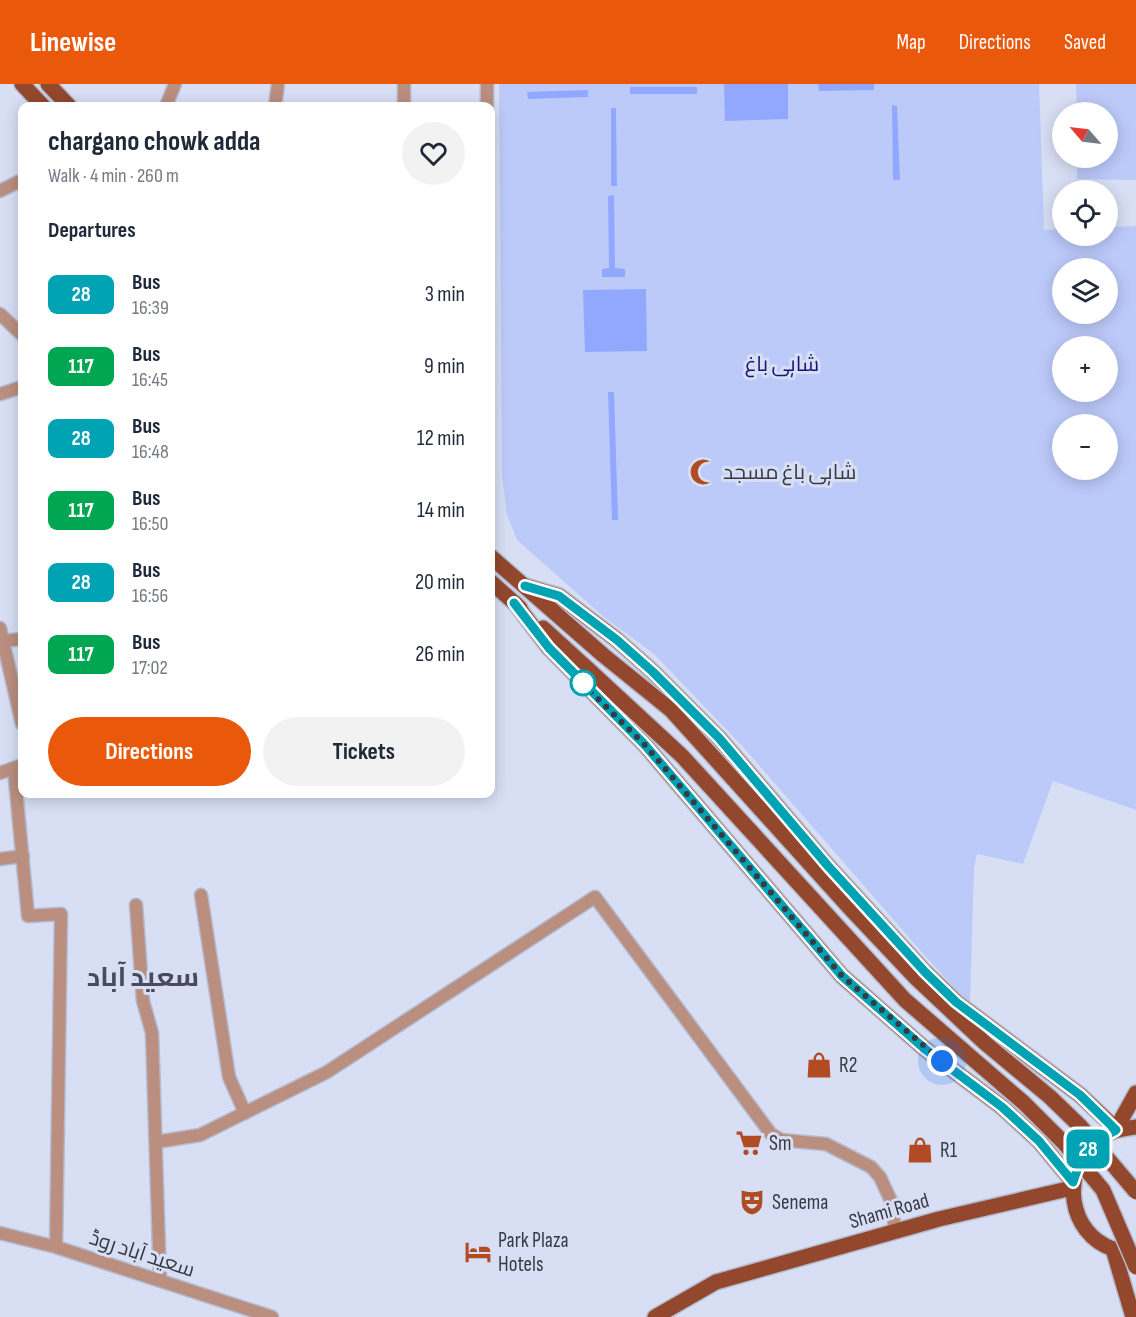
<!DOCTYPE html>
<html lang="en">
<head>
<meta charset="utf-8">
<style>
  body { margin:0; font-family:"Sofia Sans Condensed",Cairo,sans-serif; background:#f2f2f3; color:#1f2937; height:100vh; display:flex; flex-direction:column; font-size:22px; white-space:nowrap }
  * { box-sizing:border-box; margin:0 }
  p { font-size:20px; color:#747a83 }
  .icon { flex:none; width:33px; height:33px; fill:none; stroke:currentColor; stroke-width:2; stroke-linecap:round; stroke-linejoin:round }
  .map { position:relative; flex:1; overflow:hidden }
  .side { position:absolute; left:18px; top:18px; width:477px; height:696px; display:flex; flex-direction:column; background:#fff; border-radius:12px; box-shadow:0 3px 15px #0003 }
  .side>* { flex:none }
  .badge { padding:0 12px; border-radius:9px; font-size:21px; line-height:39px }
  .needle { width:39px; rotate:298deg }
  .tools { position:absolute; left:1052px; top:18px; display:grid; gap:12px }
  .tools a { display:grid; place-items:center; width:66px; height:66px; border-radius:50%; background:#fff; box-shadow:0 3px 15px #0003; font-size:30px }
  .you { position:absolute; width:30px; height:30px; margin:-15px; border:4px solid #fff; border-radius:50%; background:#1a73e8; box-shadow:0 0 0 9px #1a73e833 }
  .map>.badge { position:absolute; translate:-50% -50%; box-shadow:0 0 0 3px #fff }
  h2 { padding:0 30px; font-size:22px; line-height:54px }
  .round { display:grid; place-items:center; flex:none; width:63px; height:63px; border-radius:32px; background:#f2f2f3 }
  .summary { display:flex; align-items:center; justify-content:space-between; height:102px; padding:0 30px }
  h1 { font-size:28px; font-weight:700; line-height:45px }
  .cta { display:flex; gap:12px; margin-top:auto; padding:12px 30px }
  .cta a { flex:1; height:69px; border-radius:36px; background:#ea580c; color:#fff; font-size:24px; font-weight:700; line-height:69px; text-align:center }
  .cta a+a { background:#f2f2f3; color:#1f2937 }
  ul { padding:0; list-style:none }
  li { display:flex; align-items:center; gap:18px; height:72px; padding:0 30px }
  li div { flex:1 }
  li b { display:block; font-size:22px }
  li em { font-style:normal }
  li .badge { min-width:66px; font-weight:700; text-align:center }
  header { display:flex; align-items:center; gap:36px; box-sizing:border-box; height:84px; padding:0 30px; background:#ea580c; color:#fff }
  header strong { font-size:28px }
  nav { display:flex; gap:33px; margin-inline-start:auto; font-size:21px }
  .map>svg:first-child { display:block }
  .green { fill:#bccafa; fill-rule:evenodd }
  .water { fill:#92a8ff }
  .lines { fill:none; stroke-linecap:round; stroke-linejoin:round }
  .minor-casing { stroke:#b5bbce; stroke-width:15 }
  .tertiary-casing { stroke:#b5bbce; stroke-width:15 }
  .primary-casing { stroke:#b5bbce; stroke-width:18 }
  .minor { stroke:#ba8f80; stroke-width:12 }
  .tertiary { stroke:#ba8f80; stroke-width:12 }
  .primary { stroke:#93482d; stroke-width:15 }
  .primary-bridge-casing { stroke:#b5bbce; stroke-width:18; stroke-linecap:butt }
  .primary-bridge { stroke:#93482d; stroke-width:15 }
  .line-casing { stroke:#fff; stroke-width:14 }
  .line { stroke:#00a3b4; stroke-width:9 }
  .walk { stroke:#383a43; stroke-width:6; stroke-dasharray:0 10.8 }
  .stop-dot { fill:#fff; stroke:#00a3b4; stroke-width:3 }
  .labels { text-anchor:middle; dominant-baseline:central; stroke-width:6; stroke-linejoin:round; paint-order:stroke }
  .park-label { font-size:21px; fill:#181578; stroke:#d8dff5 }
  .poi-label { font-size:21px; fill:#383a43; stroke:#d8dff5; text-anchor:start }
  .street-label { font-size:21px; fill:#383a43; stroke:#d8dff5 }
  .district-label { font-size:27px; font-weight:bold; fill:#464b5e; stroke:#d8dff5 }
</style>
</head>
<body>
<header>
<strong>Linewise</strong>
<nav><a>Map</a><a>Directions</a><a>Saved</a></nav>
</header>
<div class="map">
<svg width="1136" height="1233" viewBox="0 0 1136 1233">
  <rect width="100%" height="100%" fill="#d8dff5"/>
  <!-- green -->
  <g class="green">
    <path d="M499,0H1039L1044,146L1062,145V152H1107V143L1136,142V726L1053,697L1023,780L977,770L974,784L970,921L926,873L744,664L654,570L604,533L517,456L507,431L502,391ZM1062,184H1107V230H1062ZM1062,262H1107V308H1062ZM1062,340H1107V386H1062Z"/>
    <polygon points="1076,0 1136,0 1136,96 1077,95 1077,74 1107,74 1107,28 1077,28"/>
  </g>
  <!-- water -->
  <g class="water">
    <polygon points="724,0 788,0 788,35 725,37"/>
    <polygon points="818,0 874,0 874,6 819,7"/>
    <rect x="630" y="3" width="67" height="7"/>
    <polygon points="588,6 588,13 528,15 527,8"/>
    <polygon points="892,21 897,22 900,96 893,96"/>
    <polygon points="611,24 616,24 617,102 611,102"/>
    <polygon points="614,111 615,184 625,185 625,193 602,193 602,185 609,184 608,112"/>
    <polygon points="646,205 647,267 585,268 583,206"/>
    <polygon points="608,308 614,308 618,436 612,436"/>
  </g>
  <g class="lines">
    <!-- minor casing -->
    <g class="minor-casing">
      <g id="minor">
        <polyline points="166,22 175,0"/>
        <polyline points="275,22 278,0"/>
        <polyline points="404,22 404,0"/>
        <polyline points="0,107 22,96"/>
        <polyline points="0,230 22,251"/>
        <polyline points="0,310 22,303"/>
        <polyline points="0,544 22,640"/>
        <polyline points="3,557 22,555"/>
        <polyline points="14,685 28,832 61,830 56,1163"/>
        <polyline points="0,689 22,681"/>
        <polyline points="0,775 23,772"/>
        <polyline points="201,811 229,993 245,1029"/>
        <polyline points="136,821 143,917 152,949 160,1196"/>
        <polyline points="156,1058 200,1051 327,988 595,813 771,1050 781,1056 826,1060 871,1083 880,1093 892,1119 895,1147"/>
        <polyline points="0,1149 56,1163 272,1233"/>
      </g>
    </g>
    <!-- tertiary casing -->
    <g class="tertiary-casing">
      <polyline id="tertiary" points="487,22 487,0"/>
    </g>
    <!-- primary casing -->
    <g class="primary-casing">
      <g id="primary">
        <polyline points="22,0 43,22"/>
        <polyline points="48,0 69,22"/>
        <polyline points="490,472 603,571"/>
        <polyline points="490,497 520,524"/>
        <polyline points="525,502 559,512 617,556 653,588 719,654 828,782 925,888 956,918 1080,1011 1116,1045 1136,1009"/>
        <polyline points="515,519 549,564 645,661 842,892 925,965 1002,1023 1039,1057 1073,1098"/>
        <polyline points="543,544 589,586"/>
        <path d="M1136,1043C1121,1045 1105,1047 1094,1059C1061,1090 1068,1149 1113,1165C1120,1168 1129,1167 1136,1168"/>
        <polyline points="1113,1165 1133,1233"/>
        <polyline points="655,1233 716,1198 939,1135 1072,1104"/>
      </g>
    </g>
    <!-- minor -->
    <use href="#minor" class="minor"/>
    <!-- tertiary -->
    <use href="#tertiary" class="tertiary"/>
    <!-- primary -->
    <use href="#primary" class="primary"/>
    <!-- primary-bridge casing -->
    <g class="primary-bridge-casing">
      <g id="primary-bridge">
        <polyline points="603,571 671,626 848,822 916,894 985,959 1050,1013 1081,1043 1136,1108"/>
        <polyline points="589,586 682,672 905,916 1024,1019 1064,1059 1103,1106 1136,1183"/>
      </g>
    </g>
    <!-- primary-bridge -->
    <use href="#primary-bridge" class="primary-bridge"/>
  </g>
  <g class="lines">
    <!-- line casing -->
    <g class="line-casing">
      <path id="line" d="M514,519L549,564L645,661L842,892L925,965L1002,1023L1039,1057L1073,1098C1082,1069 1089,1060 1116,1046L1080,1011L956,918L925,888L828,782L719,654L653,588L617,556L559,512L525,502"/>
    </g>
    <!-- line -->
    <use href="#line" class="line"/>
    <!-- walk -->
    <polyline class="walk" points="583,599 579,596 645,661 842,892 942,977"/>
  </g>
  <!-- icons -->
  <defs>
    <g id="mosque-bare" transform="scale(2.07)"><path d="M3.5-4.9A6 6 0 1 0 3.5 4.9A5 5 0 1 1 3.5-4.9Z" fill="#b24b24" stroke="#d8dff5" stroke-width="2.5" paint-order="stroke"/></g>
    <g id="shop-bare" transform="scale(2.07)"><path d="M-5-2.5h2.3a2.7 3.5 0 0 1 5.4 0H5L5.5 6h-11ZM-1.5-2.5h3a1.5 2.3 0 0 0-3 0Z" fill="#b24b24" stroke="#d8dff5" stroke-width="2.5" paint-order="stroke"/></g>
    <g id="supermarket-bare" transform="scale(2.07)"><path d="M-6-5.5h2.5l.6 2H6L4.5 2H-2.5L-4.4-4H-6ZM-1.5 3.2a1.3 1.3 0 1 0 .1 0ZM3 3.2a1.3 1.3 0 1 0 .1 0Z" fill="#b24b24" stroke="#d8dff5" stroke-width="2.5" paint-order="stroke"/></g>
    <g id="theatre-bare" transform="scale(2.07)"><path d="M-5-5.5Q0-4 5-5.5V0Q5 5 0 6Q-5 5-5 0ZM-3.3-2.5H-1v1.5H-3.3ZM1-2.5H3.3v1.5H1ZM-2.8 1Q0 5.5 2.8 1Z" fill="#b24b24" stroke="#d8dff5" stroke-width="2.5" paint-order="stroke"/></g>
    <g id="hotel-bare" transform="scale(2.07)"><path d="M-6-4.5h1.5V1H6V5H4.5V3h-9V5H-6ZM-4 0a1.8 1.8 0 1 1 3.6 0ZM.5 0V-2.5h3Q6-2.5 6 0Z" fill="#b24b24" stroke="#d8dff5" stroke-width="2.5" paint-order="stroke"/></g>
  </defs>
  <g fill-rule="evenodd">
    <use href="#mosque-bare" x="703" y="388"/>
    <use href="#shop-bare" x="819" y="981"/>
    <use href="#supermarket-bare" x="749" y="1059"/>
    <use href="#shop-bare" x="920" y="1066"/>
    <use href="#theatre-bare" x="752" y="1118"/>
    <use href="#hotel-bare" x="478" y="1168"/>
  </g>
  <!-- markers -->
  <circle class="stop-dot" cx="583" cy="599" r="12"/>
  <g class="labels">
    <!-- park labels -->
    <g class="park-label">
      <text x="782" y="280">شاہی باغ</text>
    </g>
    <!-- poi labels -->
    <g class="poi-label">
      <text x="723" y="388">شاہی باغ مسجد</text>
      <text x="839" y="981">R2</text>
      <text x="769" y="1059">Sm</text>
      <text x="940" y="1066">R1</text>
      <text x="772" y="1118">Senema</text>
      <text x="498" y="1156">Park Plaza<tspan x="498" dy="24">Hotels</tspan></text>
    </g>
    <!-- street labels -->
    <g class="street-label">
      <text transform="translate(889 1127) rotate(-16)">Shami Road</text>
      <text transform="translate(142 1170) rotate(18)">سعید آباد روڈ</text>
    </g>
    <!-- district labels -->
    <g class="district-label">
      <text x="143" y="894">سعید آباد</text>
    </g>
  </g>
</svg>
<div class="tools">
<a><svg class="needle" viewBox="-14 -14 28 28"><path d="M0-13l5 13h-10z" fill="#e53935"/><path d="M0 13l5-13h-10z" fill="#747a83"/></svg></a>
<a><svg class="icon" aria-label="locate" viewBox="0 0 24 24"><circle cx="12" cy="12" r="6"/><path d="M12 2v4M12 18v4M2 12h4M18 12h4"/></svg></a>
<a><svg class="icon" aria-label="layers" viewBox="0 0 24 24"><path d="M12 4l9 5-9 5-9-5zM3 14l9 5 9-5"/></svg></a>
<a>+</a>
<a>−</a>
</div>
<div class="you" style="left:942px;top:977px"></div>
<b class="badge" style="left:1088px;top:1065px;background:#00a3b4;color:#fff">28</b>
<section class="side">
<div class="summary"><div><h1>chargano chowk adda</h1><p>Walk · 4 min · 260 m</p></div><a class="round"><svg class="icon" aria-label="heart" viewBox="0 0 24 24"><path d="M12 20l-8-8c-3-5 5-10 8-4 3-6 11-1 8 4z"/></svg></a></div>
<h2>Departures</h2>
<ul>
<li><span class="badge" style="background:#00a3b4;color:#fff">28</span><div><b>Bus</b><p>16:39</p></div><em>3 min</em></li>
<li><span class="badge" style="background:#00a651;color:#fff">117</span><div><b>Bus</b><p>16:45</p></div><em>9 min</em></li>
<li><span class="badge" style="background:#00a3b4;color:#fff">28</span><div><b>Bus</b><p>16:48</p></div><em>12 min</em></li>
<li><span class="badge" style="background:#00a651;color:#fff">117</span><div><b>Bus</b><p>16:50</p></div><em>14 min</em></li>
<li><span class="badge" style="background:#00a3b4;color:#fff">28</span><div><b>Bus</b><p>16:56</p></div><em>20 min</em></li>
<li><span class="badge" style="background:#00a651;color:#fff">117</span><div><b>Bus</b><p>17:02</p></div><em>26 min</em></li>
</ul>
<div class="cta"><a>Directions</a><a>Tickets</a></div>
</section>
</div>
</body>
</html>
